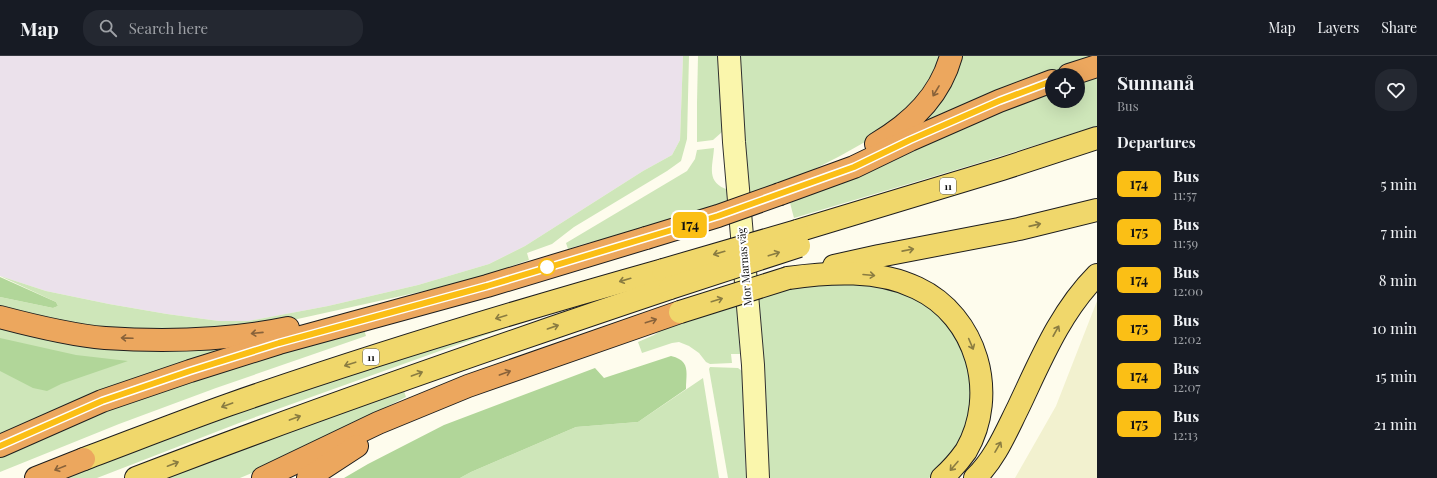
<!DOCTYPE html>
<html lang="en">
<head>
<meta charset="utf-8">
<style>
  body { margin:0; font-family:"Playfair Display",serif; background:#242831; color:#f1f3f6; height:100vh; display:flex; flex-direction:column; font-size:15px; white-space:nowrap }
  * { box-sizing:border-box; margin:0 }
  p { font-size:13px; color:#9ea1a6 }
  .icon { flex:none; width:22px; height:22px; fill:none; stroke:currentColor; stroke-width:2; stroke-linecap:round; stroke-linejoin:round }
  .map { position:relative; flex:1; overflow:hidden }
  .side { display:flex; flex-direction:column; background:#171b24; width:340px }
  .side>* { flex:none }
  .badge { padding:0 8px; border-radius:6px; font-size:14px; line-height:26px }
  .buttons { position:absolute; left:1045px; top:12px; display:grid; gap:8px }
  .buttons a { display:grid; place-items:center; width:40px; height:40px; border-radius:50%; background:#171b24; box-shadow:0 4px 16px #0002; font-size:20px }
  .map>.badge { position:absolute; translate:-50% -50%; box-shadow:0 0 0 2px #fff }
  h2 { padding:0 20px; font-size:15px; line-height:36px }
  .round { display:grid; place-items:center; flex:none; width:42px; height:42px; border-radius:16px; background:#242831 }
  .head { display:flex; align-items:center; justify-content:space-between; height:68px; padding:0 20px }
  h1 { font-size:19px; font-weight:700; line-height:30px }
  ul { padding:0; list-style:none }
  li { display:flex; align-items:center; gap:12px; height:48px; padding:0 20px }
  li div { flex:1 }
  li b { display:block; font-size:15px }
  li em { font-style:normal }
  li .badge { min-width:44px; font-weight:700; text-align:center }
  header { display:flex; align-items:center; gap:24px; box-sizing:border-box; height:56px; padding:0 20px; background:#171b24; border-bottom:1px solid #363941 }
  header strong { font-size:19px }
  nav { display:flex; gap:22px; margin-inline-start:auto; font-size:14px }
  .search { width:280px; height:36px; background:#242831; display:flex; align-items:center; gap:10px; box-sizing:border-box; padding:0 14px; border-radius:16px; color:#9ea1a6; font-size:15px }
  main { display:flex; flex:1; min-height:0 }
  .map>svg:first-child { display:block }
  .industrial { fill:#ebe1eb }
  .farmland { fill:#f2f1cf }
  .green { fill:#cee6b9 }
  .forest { fill:#b1d699 }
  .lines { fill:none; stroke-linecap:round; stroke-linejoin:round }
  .secondary-casing { stroke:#2f2f2f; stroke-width:24 }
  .primary-casing { stroke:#1e1e1e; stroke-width:24 }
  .highway-casing { stroke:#1e1e1e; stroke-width:24 }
  .secondary { stroke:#faf6ac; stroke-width:22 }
  .primary { stroke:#f0d76b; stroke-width:22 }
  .highway { stroke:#eca75e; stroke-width:22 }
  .primary-bridge-casing { stroke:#1e1e1e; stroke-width:24; stroke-linecap:butt }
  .highway-bridge-casing { stroke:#1e1e1e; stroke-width:24; stroke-linecap:butt }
  .primary-bridge { stroke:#f0d76b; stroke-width:22 }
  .highway-bridge { stroke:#eca75e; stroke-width:22 }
  .oneway { stroke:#88623a }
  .oneway2 { stroke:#8a7c41 }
  .line-casing { stroke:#fff; stroke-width:9 }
  .line { stroke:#fbbf15; stroke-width:6 }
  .stop-dot { fill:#fff; stroke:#fbbf15; stroke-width:2 }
  .labels { text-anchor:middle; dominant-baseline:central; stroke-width:4; stroke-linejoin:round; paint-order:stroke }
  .shield { fill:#fff; stroke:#565656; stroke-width:1 }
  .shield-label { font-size:10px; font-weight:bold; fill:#0d0d0d }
  .street-label { font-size:11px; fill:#0d0d0d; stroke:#fff }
</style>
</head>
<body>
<header>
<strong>Map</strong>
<div class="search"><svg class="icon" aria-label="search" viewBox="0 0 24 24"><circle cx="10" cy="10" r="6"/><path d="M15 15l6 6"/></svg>Search here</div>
<nav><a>Map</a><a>Layers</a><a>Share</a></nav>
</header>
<main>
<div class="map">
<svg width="1097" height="422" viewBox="0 0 1097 422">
  <rect width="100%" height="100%" fill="#fefced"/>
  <!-- industrial -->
  <polygon class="industrial" points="0,0 683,0 680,84 672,99 643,115 525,190 489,208 418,229 328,250 248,265 219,265 167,258 109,248 46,235 0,220"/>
  <!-- farmland -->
  <polygon class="farmland" points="1097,245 1097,422 1015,422 1056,350"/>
  <!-- green -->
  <g class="green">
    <polygon points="683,0 689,0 687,83 681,105 667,115 574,171 552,188 527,197 529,204 486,219 451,229 293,264 192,275 107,272 62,266 0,253 0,241 53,252 58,250 56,246 0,220 46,235 109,248 167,258 219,265 248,265 328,250 418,229 489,208 525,190 643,115 672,99 680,84"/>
    <polygon points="698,0 718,0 722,76 713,84 697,86 697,47"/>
    <polygon points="735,0 944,0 930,31 888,73 840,100 803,119 746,140"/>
    <polygon points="960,0 1097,0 1012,31 914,72"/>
    <polygon points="1097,17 1097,70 972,109 794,162 790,147 1052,32 1052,45 1078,45 1078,23"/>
    <path d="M714,92C713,110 705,127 729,134L730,145L624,181C604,182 586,187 568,193L566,187L687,115L695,103L697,94Z"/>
    <polygon points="806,228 887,228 937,253 969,303 972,352 957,391 936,417 929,422 770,422 769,419 756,241"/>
    <polygon points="601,239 448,292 239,367 97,422 51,422 216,360"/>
    <polygon points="737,247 740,298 731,298 732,307 710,308 706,306 699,297 689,290 679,286 672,287 642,297 638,286 654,279 668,270"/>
    <polygon points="0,269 260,285 0,381"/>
    <polygon points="364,273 366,280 216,332 119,368 0,416 0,398 110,349"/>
    <polygon points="710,311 738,312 742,315 746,422 728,422 709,313"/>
    <polygon points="703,322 719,422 460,422 471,416 576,371 638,366"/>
    <polygon points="403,332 406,341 271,409 240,422 164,422"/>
  </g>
  <!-- forest -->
  <g class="forest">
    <polygon points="0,221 56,246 58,250 53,252 0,241"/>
    <polygon points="0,282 76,299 128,305 61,328 47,335 33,332 0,315"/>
    <path d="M671,300C691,305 686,316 686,333L638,366L576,371L471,416L460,422H344L368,408L444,369L595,312L604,322Z"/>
  </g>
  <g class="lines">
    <!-- secondary casing -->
    <g class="secondary-casing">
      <polyline id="secondary" points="729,0 734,86 753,309 758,422"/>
    </g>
    <!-- primary casing -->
    <g class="primary-casing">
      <g id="primary">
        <polyline points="797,175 1002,113 1097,82"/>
        <polyline points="834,210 879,200 1019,173 1097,154"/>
        <path d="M788,222C830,216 878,213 917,232C977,260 999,338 966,395C959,405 951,414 942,422"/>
        <path d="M84,403C132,385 180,366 228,349C371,299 517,255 663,214"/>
        <path d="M136,422C313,354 491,292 670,232"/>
        <path d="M975,422C995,403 1006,376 1018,352C1040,306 1060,256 1097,219"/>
      </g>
    </g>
    <!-- highway casing -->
    <g class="highway-casing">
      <g id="highway">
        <polyline points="1069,19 1097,10"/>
        <path d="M876,88C912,67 940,40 951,0"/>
        <polyline points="780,138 854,111 910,84 999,45 1052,25"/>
        <path d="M0,261C34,270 70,279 105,282C164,286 230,284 288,272"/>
        <polyline points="0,390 102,345 190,315 279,287 487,230 646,182"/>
        <polyline points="36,422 84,403"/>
        <polyline points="263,422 378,367 468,330 680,256"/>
        <polyline points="308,422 357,390"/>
      </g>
    </g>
    <!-- secondary -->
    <use href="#secondary" class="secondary"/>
    <!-- primary -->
    <use href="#primary" class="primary"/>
    <!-- highway -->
    <use href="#highway" class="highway"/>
    <!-- primary-bridge casing -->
    <g class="primary-bridge-casing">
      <g id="primary-bridge">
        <polyline points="663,214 797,175"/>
        <polyline points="670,232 799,190"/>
        <polyline points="680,256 788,222"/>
      </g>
    </g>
    <!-- highway-bridge casing -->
    <g class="highway-bridge-casing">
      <polyline id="highway-bridge" points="646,182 718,160 780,138"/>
    </g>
    <!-- primary-bridge -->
    <use href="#primary-bridge" class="primary-bridge"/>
    <!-- highway-bridge -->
    <use href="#highway-bridge" class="highway-bridge"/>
  </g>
  <!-- one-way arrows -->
  <defs><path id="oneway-shaft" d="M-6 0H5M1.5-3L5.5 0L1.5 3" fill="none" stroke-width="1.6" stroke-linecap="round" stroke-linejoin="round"/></defs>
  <g class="oneway">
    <use href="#oneway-shaft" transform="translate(936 35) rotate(121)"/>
    <use href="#oneway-shaft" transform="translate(651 265) rotate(-18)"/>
    <use href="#oneway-shaft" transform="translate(257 277) rotate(174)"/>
    <use href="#oneway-shaft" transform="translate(127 282) rotate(-178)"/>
    <use href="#oneway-shaft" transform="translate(505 317) rotate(-20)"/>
    <use href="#oneway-shaft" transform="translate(60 412) rotate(158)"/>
  </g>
  <g class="oneway2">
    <use href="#oneway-shaft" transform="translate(1035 169) rotate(-13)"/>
    <use href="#oneway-shaft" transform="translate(908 194) rotate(-11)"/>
    <use href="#oneway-shaft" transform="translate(719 197) rotate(164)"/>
    <use href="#oneway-shaft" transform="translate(774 198) rotate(-18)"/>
    <use href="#oneway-shaft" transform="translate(869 219) rotate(5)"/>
    <use href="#oneway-shaft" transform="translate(625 224) rotate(164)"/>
    <use href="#oneway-shaft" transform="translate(717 244) rotate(-17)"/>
    <use href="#oneway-shaft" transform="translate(501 261) rotate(163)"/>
    <use href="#oneway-shaft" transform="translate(553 271) rotate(-19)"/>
    <use href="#oneway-shaft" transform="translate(1056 275) rotate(-61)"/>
    <use href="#oneway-shaft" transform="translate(971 288) rotate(67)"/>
    <use href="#oneway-shaft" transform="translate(350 308) rotate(162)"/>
    <use href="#oneway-shaft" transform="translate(417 318) rotate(-20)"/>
    <use href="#oneway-shaft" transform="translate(227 349) rotate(160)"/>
    <use href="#oneway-shaft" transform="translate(295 362) rotate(-20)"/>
    <use href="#oneway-shaft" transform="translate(998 391) rotate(-60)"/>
    <use href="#oneway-shaft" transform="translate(173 408) rotate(-21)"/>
    <use href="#oneway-shaft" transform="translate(954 410) rotate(131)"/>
  </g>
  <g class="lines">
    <!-- line casing -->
    <g class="line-casing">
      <polyline id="line" points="0,390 102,345 190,315 279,287 487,230 718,160 854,111 910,84 999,45 1052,25"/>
    </g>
    <!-- line -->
    <use href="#line" class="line"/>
  </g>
  <!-- markers -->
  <circle class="stop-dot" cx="547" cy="211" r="8"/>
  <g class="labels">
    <!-- shield labels -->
    <g class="shield">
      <rect x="940" y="122" width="16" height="16" rx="3"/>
      <rect x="363" y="293" width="16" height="16" rx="3"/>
    </g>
    <g class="shield-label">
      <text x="948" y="130">11</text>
      <text x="371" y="301">11</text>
    </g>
    <!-- street labels -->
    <g class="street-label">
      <text transform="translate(744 211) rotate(-95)">Mor Marnas väg</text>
    </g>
  </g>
</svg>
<div class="buttons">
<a><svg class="icon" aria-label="locate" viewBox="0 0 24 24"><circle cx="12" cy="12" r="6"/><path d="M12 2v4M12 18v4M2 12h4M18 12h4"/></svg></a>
</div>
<b class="badge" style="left:690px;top:169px;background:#fbbf15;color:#111">174</b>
</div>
<section class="side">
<div class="head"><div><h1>Sunnanå</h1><p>Bus</p></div><a class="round"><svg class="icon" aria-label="heart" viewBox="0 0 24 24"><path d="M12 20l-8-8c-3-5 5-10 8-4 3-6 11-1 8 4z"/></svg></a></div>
<h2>Departures</h2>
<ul>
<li><span class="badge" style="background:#fbbf15;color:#111">174</span><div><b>Bus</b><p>11:57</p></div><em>5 min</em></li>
<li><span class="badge" style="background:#fbbf15;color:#111">175</span><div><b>Bus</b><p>11:59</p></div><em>7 min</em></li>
<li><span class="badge" style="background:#fbbf15;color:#111">174</span><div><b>Bus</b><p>12:00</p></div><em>8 min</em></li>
<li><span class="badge" style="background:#fbbf15;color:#111">175</span><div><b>Bus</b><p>12:02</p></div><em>10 min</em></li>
<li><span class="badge" style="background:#fbbf15;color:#111">174</span><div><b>Bus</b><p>12:07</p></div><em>15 min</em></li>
<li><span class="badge" style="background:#fbbf15;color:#111">175</span><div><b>Bus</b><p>12:13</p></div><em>21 min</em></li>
</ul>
</section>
</main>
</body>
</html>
